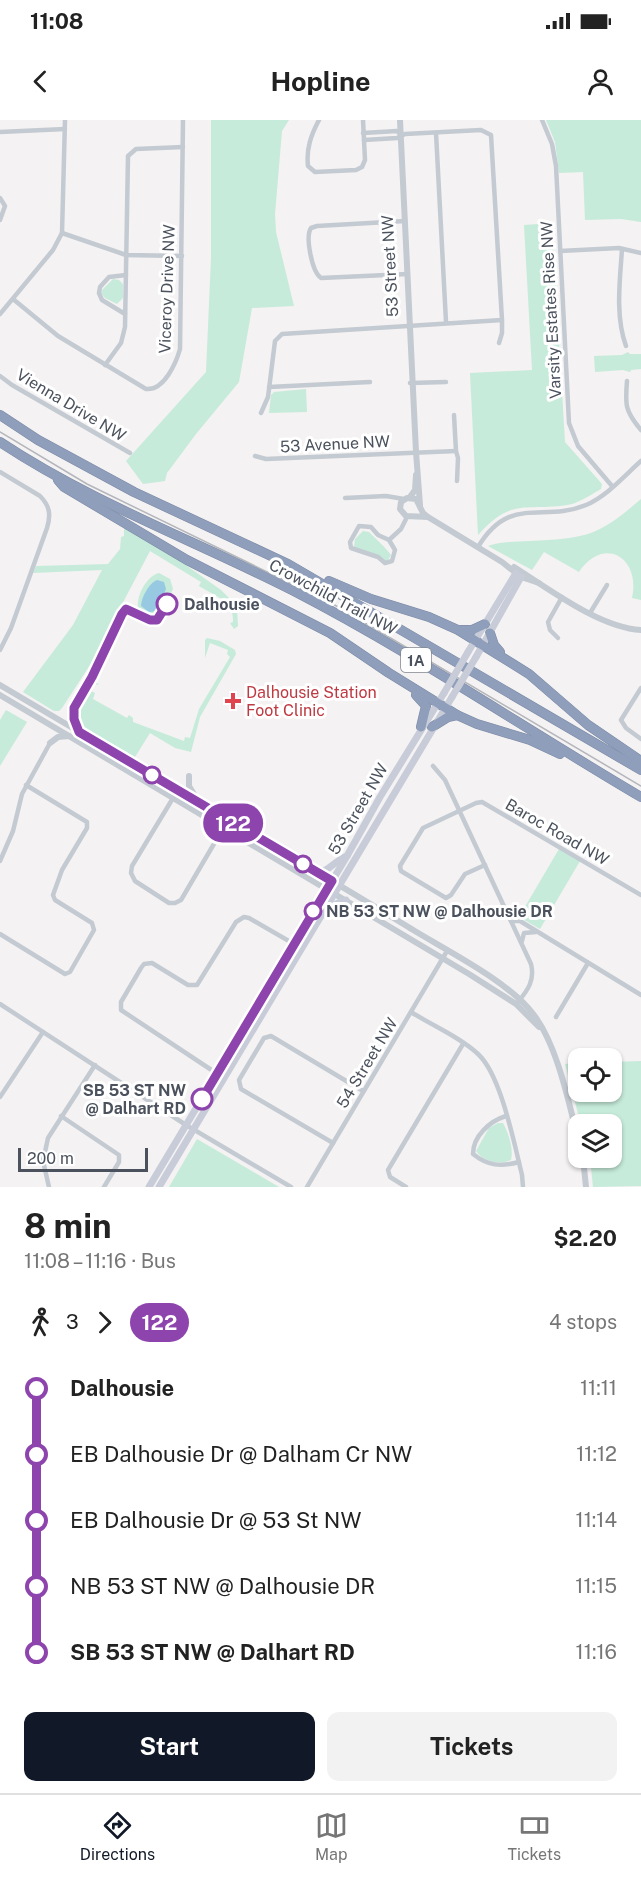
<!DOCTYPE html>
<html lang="en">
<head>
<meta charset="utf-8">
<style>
  body { margin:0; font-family:"Public Sans",sans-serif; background:#f2f2f2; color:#222; height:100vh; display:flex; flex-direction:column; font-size:22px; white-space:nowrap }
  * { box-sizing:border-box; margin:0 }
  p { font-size:20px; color:#767676 }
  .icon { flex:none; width:33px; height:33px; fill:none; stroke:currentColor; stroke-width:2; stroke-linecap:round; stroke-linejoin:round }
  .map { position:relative; height:1067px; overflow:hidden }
  .panel { display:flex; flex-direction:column; background:#fff; flex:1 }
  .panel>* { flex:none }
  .badge { padding:0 12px; border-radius:20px; font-size:21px; line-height:39px }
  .fabs { position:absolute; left:568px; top:928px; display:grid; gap:12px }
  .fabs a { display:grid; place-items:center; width:54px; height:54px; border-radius:12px; background:#fff; box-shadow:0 2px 4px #0004; font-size:30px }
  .scale { position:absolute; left:18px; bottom:15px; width:130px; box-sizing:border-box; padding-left:6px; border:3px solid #4b525d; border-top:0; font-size:16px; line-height:21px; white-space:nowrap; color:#4b525d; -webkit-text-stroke:4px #fff; paint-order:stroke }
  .map>.badge { position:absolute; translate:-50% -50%; box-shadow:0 0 0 3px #fff }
  .legs { display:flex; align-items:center; gap:9px; height:66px; padding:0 24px; font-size:20px }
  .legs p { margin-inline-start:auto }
  .head { display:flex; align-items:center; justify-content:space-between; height:102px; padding:0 24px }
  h1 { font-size:33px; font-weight:700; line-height:45px }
  .action { display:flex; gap:12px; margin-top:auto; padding:12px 24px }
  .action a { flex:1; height:69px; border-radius:12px; background:#111827; color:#fff; font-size:24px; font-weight:700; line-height:69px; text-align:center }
  .action a+a { background:#f2f2f2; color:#222 }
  ul { padding:0 24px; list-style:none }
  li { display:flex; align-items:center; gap:21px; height:66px; font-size:22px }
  li i { display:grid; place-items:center; width:9px; height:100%; margin:0 8px; background:currentColor }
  li i::after { content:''; width:15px; height:15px; margin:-8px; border:4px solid; border-radius:50%; background:#fff }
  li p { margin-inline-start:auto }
  li:first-child i { background:linear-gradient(#0000 50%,currentColor 0) }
  li:last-child i { background:linear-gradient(currentColor 50%,#0000 0) }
  .status { display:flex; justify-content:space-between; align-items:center; height:42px; padding:0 30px; background:#fff; direction:ltr }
  .status svg { height:16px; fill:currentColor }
  header { display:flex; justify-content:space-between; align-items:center; height:78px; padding:0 24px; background:#fff; font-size:27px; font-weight:700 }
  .dock { display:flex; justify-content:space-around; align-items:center; height:84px; border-top:2px solid #e0e0e0; background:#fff; font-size:16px; color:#767676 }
  .dock a { display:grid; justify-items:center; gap:3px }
  .dock .active { color:#111827 }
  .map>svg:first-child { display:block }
  .green { fill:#c6ebda }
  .water { fill:#98c9e3 }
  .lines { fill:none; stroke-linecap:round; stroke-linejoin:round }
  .motorway-casing { stroke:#7a89a6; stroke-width:10 }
  .minor { stroke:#c4cad1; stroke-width:4.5 }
  .tertiary { stroke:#c4cad1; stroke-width:6 }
  .secondary { stroke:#c7ccd8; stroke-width:7 }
  .motorway { stroke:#8f9eba; stroke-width:9 }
  .tram { stroke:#b4b6bb; stroke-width:1.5 }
  .secondary-bridge { stroke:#c7ccd8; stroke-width:7 }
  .line-1-casing { stroke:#fff; stroke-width:14 }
  .line-1 { stroke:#8e44ad; stroke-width:9 }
  .stop-1-dot { fill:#fff; stroke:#8e44ad; stroke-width:3 }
  .health-dot { fill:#e0444e; stroke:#fff; stroke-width:2 }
  .labels { text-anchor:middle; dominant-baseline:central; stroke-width:6; stroke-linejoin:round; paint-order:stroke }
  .shield { fill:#fff; stroke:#81868e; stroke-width:1.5 }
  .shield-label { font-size:15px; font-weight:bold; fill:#4b525d }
  .street-label { font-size:16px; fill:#4b525d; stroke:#fff }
  .stop-label { font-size:16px; font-weight:bold; fill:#4b525d; stroke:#fff; text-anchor:start }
  .health-label { font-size:16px; fill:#be3a42; stroke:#fff; text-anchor:start }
</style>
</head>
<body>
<div class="status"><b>11:08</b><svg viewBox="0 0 49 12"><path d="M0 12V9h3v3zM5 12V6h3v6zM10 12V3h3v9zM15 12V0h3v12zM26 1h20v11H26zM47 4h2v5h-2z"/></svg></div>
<header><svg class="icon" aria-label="back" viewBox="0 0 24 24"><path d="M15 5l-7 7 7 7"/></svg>Hopline<svg class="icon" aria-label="person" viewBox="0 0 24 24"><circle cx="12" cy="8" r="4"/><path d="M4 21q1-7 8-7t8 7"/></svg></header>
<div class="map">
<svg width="641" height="1067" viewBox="0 0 641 1067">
  <rect width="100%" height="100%" fill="#f4f2f2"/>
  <!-- green -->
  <g class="green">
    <polygon points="211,0 289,0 282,11 275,94 276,112 294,186 252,188 239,262 196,314 167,353 165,361 143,364 126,341 206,252 211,138"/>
    <polygon points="546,0 641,0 641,102 621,99 585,100 583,52 559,53 555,22"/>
    <path d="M552,103L565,322L602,364L601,369C592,374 582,381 572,384C528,393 513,375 478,415L470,253L532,250L524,105Z"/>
    <polygon points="113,159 119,160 123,164 123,178 117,184 105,178 101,173 102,170"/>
    <polygon points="628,232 630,234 641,234 641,249 631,250 630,252 623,250 595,252 594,236 622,235"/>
    <polygon points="306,269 307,292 269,293 271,275 274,272"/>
    <path d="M641,379V480L632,478C641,438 604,415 579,452L544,432L532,450L488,426C499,421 517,422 530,421C587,418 597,417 641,379Z"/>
    <path d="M124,407L173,436L221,470L230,479L237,490L238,506L234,509L230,503L233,502C234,480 216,477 199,466L201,462L150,431L90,545L62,588L59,591H54L23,572L73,505L102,450L33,453L36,446L108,444L120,429L121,417L124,416Z"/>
    <path d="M363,411L369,412C376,419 385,427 391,435L387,442L354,427L355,419Z"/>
    <path d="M159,453L170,459L173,469L161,492L151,497L139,491C134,479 146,456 159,453Z"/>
    <polygon points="207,518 220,521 235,530 236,534 200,597 191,632 175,628 150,613 135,637 105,621 82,605 77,598 78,590 96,562 99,565 95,564 91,571 95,573 93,579 127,598 129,595 133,598 133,602 184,621 185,617 190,618 199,589 230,537 227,534 228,530 210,523 205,538 205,520"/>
    <polygon points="6,590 27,602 0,646 0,600"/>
    <polygon points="559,729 580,741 540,809 519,797"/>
    <polygon points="641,941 641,1066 593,1067 590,1038 612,1038 612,1005 581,1005 565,944 579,943 579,972 612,972 612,942"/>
    <path d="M498,1003H503C508,1012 514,1029 511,1040C499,1045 484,1042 476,1031L489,1008Z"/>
    <polygon points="197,1019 279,1067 169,1067"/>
  </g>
  <!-- water -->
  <path class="water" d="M157,460L164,462L166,469L157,491L149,492L141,486C141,478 149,463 157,460Z"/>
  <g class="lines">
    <!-- motorway casing -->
    <g class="motorway-casing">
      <g id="motorway">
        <polyline points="0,295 38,320 134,372 288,444 641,650"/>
        <path d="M0,322C92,383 196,421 294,471C414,533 525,609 641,677"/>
        <polyline points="58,360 64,367 187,440 330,513 389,553 457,595 477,604 530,620 560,634"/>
        <polyline points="329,461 371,479 429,497 458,510 529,554 588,605 641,641"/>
        <polyline points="459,510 472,510 485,504"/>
        <polyline points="490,513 494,525 500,532"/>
        <polyline points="416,575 426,586 421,607"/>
        <polyline points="432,607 448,597 457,595"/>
      </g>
    </g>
    <!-- minor -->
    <g class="minor">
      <path d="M319,0C311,15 306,29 308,46L315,52L356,50L362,47L365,40L363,0"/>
      <polyline points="542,0 552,24 556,46 569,303 578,326 612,366"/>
      <polyline points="0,12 65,9"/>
      <polyline points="363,13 397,11 401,15"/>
      <polyline points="436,13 446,202"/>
      <polyline points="0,78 5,86 0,100"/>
      <path d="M405,101L317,106L311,108C305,117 312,152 321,158L408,154"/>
      <polyline points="62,113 126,135 182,136"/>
      <path d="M622,129C620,160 615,196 626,226"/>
      <polyline points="560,131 619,128 641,133"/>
      <path d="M13,179L58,216L146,269C164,271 176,243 180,229L183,0"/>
      <polyline points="0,194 53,130 62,113 65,0"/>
      <polyline points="125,194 102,180 99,173 100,167 109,157 126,155"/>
      <polyline points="499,223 502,213 502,200"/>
      <polyline points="105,245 121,223 125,207 128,36 136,29 183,27"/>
      <polyline points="0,256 12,265 130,333"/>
      <path d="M627,261C625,285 625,291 641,310"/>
      <polyline points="410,263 446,262"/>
      <polyline points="269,267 370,262"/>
      <polyline points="261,293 268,277 275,221 282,214 502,200 491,15 481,10 405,14 397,18 364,20"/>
      <polyline points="454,295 456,331 458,338 457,361"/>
      <polyline points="255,336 266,339 456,331"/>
      <path d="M0,352L40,376C50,386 51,395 47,408L11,508L0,530"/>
      <polyline points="345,378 386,376 404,379"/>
      <polygon points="359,406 371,407 378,415 389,420 395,430 392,441 385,443 378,437 351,428 350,422"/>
      <polyline points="389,420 401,409 407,397"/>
      <path d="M478,427C510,374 542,403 586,385C607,376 624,356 641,341"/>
      <polyline points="590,493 607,465"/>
      <polyline points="558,518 550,510 548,502 562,477"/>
      <polyline points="641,568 621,600 626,608 641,619"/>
      <path d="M433,646L445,660L531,844C535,860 528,870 518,882"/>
      <polyline points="173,678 132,746 131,753 135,761 169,783 175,783 181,780 228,700"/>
      <polyline points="0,741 13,711 22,674 50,623"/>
      <polyline points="485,745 465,754 451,775 446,778 401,751 400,746 423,708 476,683 482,682 641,775"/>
      <polyline points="511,801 520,801 641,875"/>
      <polyline points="0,814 65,854 70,852 94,810 92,803 55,780 53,775 62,750 87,708 87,702 26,665"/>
      <polyline points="522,821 524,813 536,812"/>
      <polyline points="0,884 186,1005 291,1067"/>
      <path d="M411,892C433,906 460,917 478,934C501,955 514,1023 522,1055L523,1067"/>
      <polyline points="556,897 588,843"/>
      <polyline points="216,953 121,890 121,882 141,848 144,844 152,843 188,865 197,865 236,802 244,797 249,798 294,824"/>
      <polyline points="0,977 43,912"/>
      <polyline points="61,996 119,1035 119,1042 104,1067"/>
      <path d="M506,996C490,1001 473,1016 473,1034C488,1046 501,1047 519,1042"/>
      <polyline points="333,1023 241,969 239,960 264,918 271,916 363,971"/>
      <polyline points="49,1067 43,1041 48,1018 95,945"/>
      <polyline points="307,1067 447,831"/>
      <polyline points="406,1067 390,1057 388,1050 463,924"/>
    </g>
    <!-- tertiary -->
    <g class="tertiary">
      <polyline points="400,0 416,332 420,385"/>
      <polyline points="410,377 415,370 416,355"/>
      <polyline points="428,397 406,396 400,389 401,382 407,378 416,379 423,393 428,397 502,442 521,457 539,463"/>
      <path d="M514,447C549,469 600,508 641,510"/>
      <path d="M0,565C135,645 271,723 405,805C443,829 508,860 534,895C558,927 569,984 579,1023"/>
      <polyline points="0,575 469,854 516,884 539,907"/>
      <polyline points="74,588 74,599 79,611"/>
      <polyline points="50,623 58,617 69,616"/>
      <polyline points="189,656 189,666 198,681"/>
      <polyline points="583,1038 586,1067"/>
    </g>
    <!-- secondary -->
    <g class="secondary">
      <polyline points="468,532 516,453"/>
      <polyline points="476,537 521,457"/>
      <path d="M318,754C330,750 336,740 347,736"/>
      <polyline points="325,790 338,783 346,780"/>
      <polyline points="149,1067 347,736 380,677 444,573"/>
      <polyline points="159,1067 452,577"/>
    </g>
    <!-- motorway -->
    <use href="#motorway" class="motorway"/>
    <!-- tram -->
    <polyline class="tram" points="0,312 87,364 333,484 641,666"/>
    <!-- secondary-bridge -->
    <g class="secondary-bridge">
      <polyline points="444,573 468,532"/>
      <polyline points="452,577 476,537"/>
    </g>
  </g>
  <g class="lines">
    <!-- line-1 casing -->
    <g class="line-1-casing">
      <polyline id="line-1" points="167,484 157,500 150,500 126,489 122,494 92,557 74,588 74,599 79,612 332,761 202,979"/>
    </g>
    <!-- line-1 -->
    <use href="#line-1" class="line-1"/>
  </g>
  <!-- markers -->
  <g class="stop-1-dot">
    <circle cx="167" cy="484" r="10"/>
    <circle cx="152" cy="655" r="8"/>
    <circle cx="303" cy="744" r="8"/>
    <circle cx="313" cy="791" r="8"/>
    <circle cx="202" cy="979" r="10"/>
  </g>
  <path class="health-dot" d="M230 572h6v6h6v6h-6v6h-6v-6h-6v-6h6z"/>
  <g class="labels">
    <!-- shield labels -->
    <rect class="shield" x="401" y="528" width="30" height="24" rx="4.5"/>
    <g class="shield-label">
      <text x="416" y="540">1A</text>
    </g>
    <!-- street labels -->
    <g class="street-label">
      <text transform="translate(390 146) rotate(-93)">53 Street NW</text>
      <text transform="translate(167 169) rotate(-88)">Viceroy Drive NW</text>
      <text transform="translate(551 190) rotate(-93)">Varsity Estates Rise NW</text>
      <text transform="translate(71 285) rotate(31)">Vienna Drive NW</text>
      <text transform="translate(335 324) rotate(-3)">53 Avenue NW</text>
      <text transform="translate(333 477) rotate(28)">Crowchild Trail NW</text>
      <text transform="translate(358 689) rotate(-60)">53 Street NW</text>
      <text transform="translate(557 712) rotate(30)">Baroc Road NW</text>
      <text transform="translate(367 943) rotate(-59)">54 Street NW</text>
    </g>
    <!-- stop labels -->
    <g class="stop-label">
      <text x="184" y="484">Dalhousie</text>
      <text x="326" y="791">NB 53 ST NW @ Dalhousie DR</text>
      <text x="186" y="970" text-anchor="end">SB 53 ST NW<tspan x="186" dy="18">@ Dalhart RD</tspan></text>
    </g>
    <!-- health labels -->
    <g class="health-label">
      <text x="246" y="572">Dalhousie Station<tspan x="246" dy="18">Foot Clinic</tspan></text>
    </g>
  </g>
</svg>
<div class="fabs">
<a><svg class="icon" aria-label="locate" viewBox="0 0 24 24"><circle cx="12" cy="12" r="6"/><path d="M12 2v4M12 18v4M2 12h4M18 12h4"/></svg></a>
<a><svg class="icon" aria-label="layers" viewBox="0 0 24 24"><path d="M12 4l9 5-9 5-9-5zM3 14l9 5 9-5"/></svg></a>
</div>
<div class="scale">200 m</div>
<b class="badge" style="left:233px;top:703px;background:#8e44ad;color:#fff">122</b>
</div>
<section class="panel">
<div class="head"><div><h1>8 min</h1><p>11:08 – 11:16 · Bus</p></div><b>$2.20</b></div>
<div class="legs"><svg class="icon" aria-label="walk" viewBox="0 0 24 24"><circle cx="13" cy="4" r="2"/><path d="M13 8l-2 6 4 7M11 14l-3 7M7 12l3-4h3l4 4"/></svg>3<svg class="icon" aria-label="forward" viewBox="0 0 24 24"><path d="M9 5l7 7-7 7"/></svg><b class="badge" style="background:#8e44ad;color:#fff">122</b><p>4 stops</p></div>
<ul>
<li><i style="color:#8e44ad"></i><b>Dalhousie</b><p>11:11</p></li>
<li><i style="color:#8e44ad"></i><span>EB Dalhousie Dr @ Dalham Cr NW</span><p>11:12</p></li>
<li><i style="color:#8e44ad"></i><span>EB Dalhousie Dr @ 53 St NW</span><p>11:14</p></li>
<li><i style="color:#8e44ad"></i><span>NB 53 ST NW @ Dalhousie DR</span><p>11:15</p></li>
<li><i style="color:#8e44ad"></i><b>SB 53 ST NW @ Dalhart RD</b><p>11:16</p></li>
</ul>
<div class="action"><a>Start</a><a>Tickets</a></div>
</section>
<nav class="dock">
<a class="active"><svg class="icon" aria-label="directions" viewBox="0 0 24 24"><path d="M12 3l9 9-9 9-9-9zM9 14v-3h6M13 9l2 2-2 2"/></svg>Directions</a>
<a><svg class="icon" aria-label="map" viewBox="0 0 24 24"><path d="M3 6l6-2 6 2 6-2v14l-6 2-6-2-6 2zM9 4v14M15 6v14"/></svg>Map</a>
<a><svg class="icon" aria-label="tickets" viewBox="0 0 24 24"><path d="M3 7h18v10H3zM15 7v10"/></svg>Tickets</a>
</nav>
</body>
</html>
